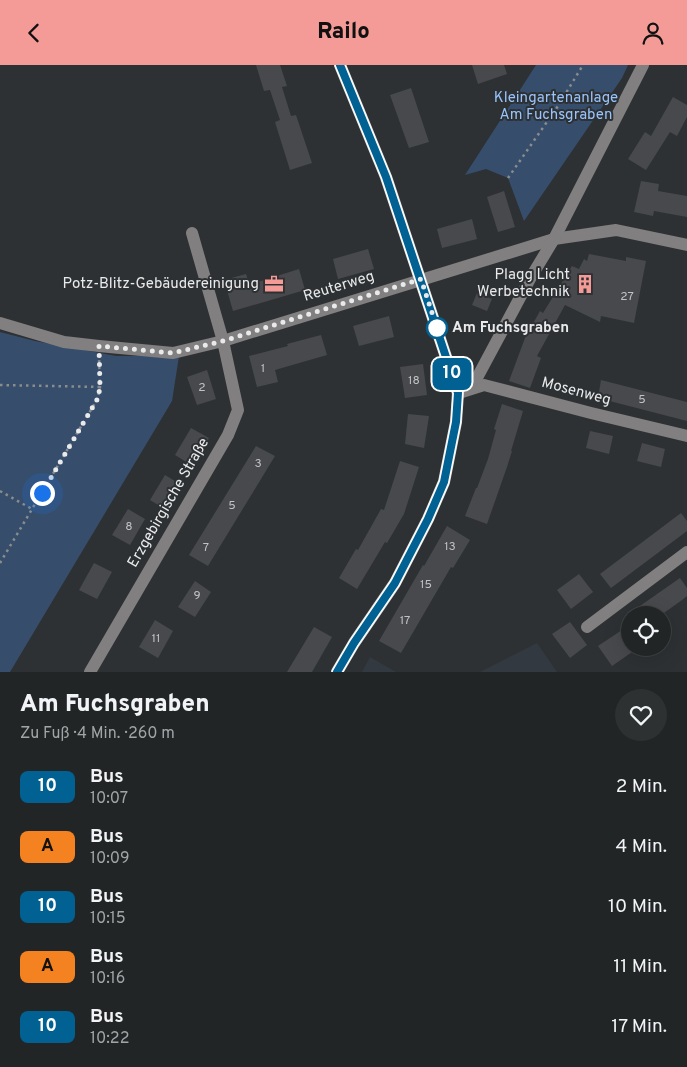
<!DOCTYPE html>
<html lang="de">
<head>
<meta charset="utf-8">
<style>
  body { margin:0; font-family:Overpass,sans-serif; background:#2e3132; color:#f1f3f6; height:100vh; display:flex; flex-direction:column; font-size:19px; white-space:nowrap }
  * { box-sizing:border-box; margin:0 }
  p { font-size:16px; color:#a2a5a7 }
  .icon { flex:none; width:28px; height:28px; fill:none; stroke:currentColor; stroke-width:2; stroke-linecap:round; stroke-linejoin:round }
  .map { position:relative; height:607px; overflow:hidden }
  .panel { display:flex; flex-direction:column; background:#222526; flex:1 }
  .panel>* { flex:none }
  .badge { padding:0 10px; border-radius:8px; font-size:18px; line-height:32px }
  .controls { position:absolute; left:621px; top:541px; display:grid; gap:10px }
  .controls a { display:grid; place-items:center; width:50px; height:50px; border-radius:50%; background:#222526; box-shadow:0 5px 20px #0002,0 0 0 1px #3f4243; font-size:25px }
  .you { position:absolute; width:25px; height:25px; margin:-12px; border:4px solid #fff; border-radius:50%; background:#1a73e8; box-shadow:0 0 0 8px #1a73e833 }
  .map>.badge { position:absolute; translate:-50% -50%; box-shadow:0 0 0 2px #fff }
  .round { display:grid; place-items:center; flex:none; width:52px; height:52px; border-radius:26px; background:#2e3132 }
  .summary { display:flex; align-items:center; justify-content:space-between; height:85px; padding:0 20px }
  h1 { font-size:24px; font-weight:800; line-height:38px }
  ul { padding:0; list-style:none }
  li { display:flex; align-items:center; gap:15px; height:60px; padding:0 20px }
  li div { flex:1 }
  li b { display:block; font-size:19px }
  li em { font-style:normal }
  li .badge { min-width:55px; font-weight:700; text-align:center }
  header { display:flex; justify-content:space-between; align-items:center; height:65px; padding:0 20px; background:#f59b97; color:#111; font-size:22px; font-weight:800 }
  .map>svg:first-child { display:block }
  .built { fill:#333941 }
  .green { fill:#364e6c }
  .building { fill:#47494c }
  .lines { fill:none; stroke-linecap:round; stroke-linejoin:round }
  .path { stroke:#8a8c8e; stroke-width:2.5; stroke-dasharray:2.5 4; stroke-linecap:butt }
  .minor { stroke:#817f7f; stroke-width:12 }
  .major { stroke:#d2cecd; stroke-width:12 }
  .line-casing { stroke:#fff; stroke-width:11 }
  .line { stroke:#006192; stroke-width:8 }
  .walk { stroke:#e9eaec; stroke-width:5; stroke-dasharray:0 9 }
  .stop-dot { fill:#fff; stroke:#006192; stroke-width:2.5 }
  .labels { text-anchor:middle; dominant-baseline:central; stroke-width:4; stroke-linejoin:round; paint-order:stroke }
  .number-label { font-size:12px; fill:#c0c2c4 }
  .park-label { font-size:15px; fill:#98c4fd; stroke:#2e3133 }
  .poi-label { font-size:15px; fill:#e9eaec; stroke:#2e3133; text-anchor:end }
  .street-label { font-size:15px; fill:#e9eaec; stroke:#2e3133 }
  .stop-label { font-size:15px; font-weight:bold; fill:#e9eaec; stroke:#2e3133; text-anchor:start }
</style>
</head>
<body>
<header><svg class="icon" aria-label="back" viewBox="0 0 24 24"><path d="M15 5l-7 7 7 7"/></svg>Railo<svg class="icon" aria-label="person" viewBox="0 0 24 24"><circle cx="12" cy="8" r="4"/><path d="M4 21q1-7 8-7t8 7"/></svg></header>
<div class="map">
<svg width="687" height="607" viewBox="0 0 687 607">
  <rect width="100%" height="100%" fill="#2e3133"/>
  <!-- built -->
  <g class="built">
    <polygon points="537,578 557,607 480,607"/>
    <polygon points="370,592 396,607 362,607"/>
  </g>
  <!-- green -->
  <g class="green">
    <polygon points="536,0 628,0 622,13 524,156 508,113 486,104 465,110"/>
    <polygon points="0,267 35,276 116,291 179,291 172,336 10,607 0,607"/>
  </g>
  <!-- building -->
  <g class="building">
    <polygon points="256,0 280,0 287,21 282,22 291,51 296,50 312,98 290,105 275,57 280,55 270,25 264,26"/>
    <polygon points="472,0 504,0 507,9 478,19"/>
    <polygon points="411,23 429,77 409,83 390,30"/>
    <polygon points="673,32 687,40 687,52 677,71 670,67 646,105 628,94 645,67 651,71"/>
    <polygon points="641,116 659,119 658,126 687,131 687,152 654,146 653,151 634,147"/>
    <polygon points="504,126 515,162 498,167 487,132"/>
    <polygon points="472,154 477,174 442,183 437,164"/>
    <polygon points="368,184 374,204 338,214 333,194"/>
    <polygon points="589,189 626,196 626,192 646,196 634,258 601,251 600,257 565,240 537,291 541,293 530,323 509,316 525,273 540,246 543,248 572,201 579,204 584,194 587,196"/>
    <polygon points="299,204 305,225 233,246 224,215 246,209 249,218 261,216"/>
    <polygon points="477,228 492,234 487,246 472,240"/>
    <polygon points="389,251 394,272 359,281 353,261"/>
    <polygon points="321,270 327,290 275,305 278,317 257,322 249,291 288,281 287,279"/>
    <polygon points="423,299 427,330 405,333 400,302"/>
    <polygon points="207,305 216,334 197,340 187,312"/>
    <polygon points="601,315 687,337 687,356 598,333"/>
    <polygon points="502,339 523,346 511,386 512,386 507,402 487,459 465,451 476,423 477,423 488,394 496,365 494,364"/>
    <polygon points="408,349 429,351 424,383 405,379"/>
    <polygon points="191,363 209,373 193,401 175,390"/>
    <polygon points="590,366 613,371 609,389 586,383"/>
    <polygon points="642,378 665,384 661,402 637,396"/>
    <polygon points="256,381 275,391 208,501 189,490"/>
    <polygon points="400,396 419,402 404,449 387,478 385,477 357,524 339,513 356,484 358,485 381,444 384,445"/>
    <polygon points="165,410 183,421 168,446 150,435"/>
    <polygon points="128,444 145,454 130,480 112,470"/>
    <polygon points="681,448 687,456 687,466 611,523 600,509"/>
    <polygon points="447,461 470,475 453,503 451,502 401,588 379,576 423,500 424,501"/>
    <polygon points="94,498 112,507 97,534 79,525"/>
    <polygon points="579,509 593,527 571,544 557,525"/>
    <polygon points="680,513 687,523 687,531 682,535 661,550 627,550"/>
    <polygon points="195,516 211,527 195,552 178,542"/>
    <polygon points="155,555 173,566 158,593 139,582"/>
    <polygon points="570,557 587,580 570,593 552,569"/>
    <polygon points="314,562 332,572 312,607 287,607"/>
    <polygon points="622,565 630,578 630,582 633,582 635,585 612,601 598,581"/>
  </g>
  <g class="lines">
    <!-- path -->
    <g class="path">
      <polyline points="508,113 558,41 583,0"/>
      <polyline points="0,320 100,322"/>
      <polyline points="0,426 32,444"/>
      <polyline points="0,498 98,333 100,322 99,293"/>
    </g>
    <!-- minor -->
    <g class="minor">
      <polyline points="0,258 64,277 99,281 173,288 223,276 554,174 616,165 687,180"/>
      <polyline points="462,327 484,320 591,348 687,371"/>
      <polyline points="458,328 478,311 531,212 554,174 643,0"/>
      <polyline points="587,562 687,487"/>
      <polyline points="90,607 228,370 238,345 223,276 192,168"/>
    </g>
    <!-- major -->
    <polyline class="major" points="337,607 354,578 395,518 428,454 444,417 456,357 458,328 386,112 340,0"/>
  </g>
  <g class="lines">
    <!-- line casing -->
    <g class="line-casing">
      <polyline id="line" points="337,607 354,578 395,518 428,454 444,417 456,357 458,328 386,112 340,0"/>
    </g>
    <!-- line -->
    <use href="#line" class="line"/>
    <!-- walk -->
    <polyline class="walk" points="42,428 98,333 100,322 99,281 173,288 223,276 421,214 437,263"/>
  </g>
  <!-- icons -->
  <defs>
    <g id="office-bare" transform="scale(1.5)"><path d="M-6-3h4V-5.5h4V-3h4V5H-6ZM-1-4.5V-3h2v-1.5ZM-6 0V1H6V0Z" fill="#f59b97" stroke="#2e3133" stroke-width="2.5" paint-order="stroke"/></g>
    <g id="building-bare" transform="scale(1.5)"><path d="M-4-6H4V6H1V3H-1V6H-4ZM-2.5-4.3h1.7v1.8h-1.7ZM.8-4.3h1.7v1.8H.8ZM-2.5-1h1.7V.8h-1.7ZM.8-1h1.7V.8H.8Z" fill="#f59b97" stroke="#2e3133" stroke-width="2.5" paint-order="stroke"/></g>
  </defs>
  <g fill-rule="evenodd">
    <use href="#office-bare" x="274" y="219"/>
    <use href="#building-bare" x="585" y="219"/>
  </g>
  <!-- markers -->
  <circle class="stop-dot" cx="437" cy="263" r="10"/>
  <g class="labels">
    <!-- number labels -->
    <g class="number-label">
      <text x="627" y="232">27</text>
      <text x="263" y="304">1</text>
      <text x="414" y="316">18</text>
      <text x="202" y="323">2</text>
      <text x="642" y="335">5</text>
      <text x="258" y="399">3</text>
      <text x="232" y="441">5</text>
      <text x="129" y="462">8</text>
      <text x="450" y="482">13</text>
      <text x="206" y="483">7</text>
      <text x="426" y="520">15</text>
      <text x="197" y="531">9</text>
      <text x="405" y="556">17</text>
      <text x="156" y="574">11</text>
    </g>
    <!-- park labels -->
    <g class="park-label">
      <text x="556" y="33">Kleingartenanlage<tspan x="556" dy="17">Am Fuchsgraben</tspan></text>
    </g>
    <!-- poi labels -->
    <g class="poi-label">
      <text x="570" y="210">Plagg Licht<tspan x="570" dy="17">Werbetechnik</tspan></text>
      <text x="259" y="219">Potz-Blitz-Gebäudereinigung</text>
    </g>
    <!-- street labels -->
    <g class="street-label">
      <text transform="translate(339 222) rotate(-17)">Reuterweg</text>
      <text transform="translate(576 327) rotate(15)">Mosenweg</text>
      <text transform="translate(169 438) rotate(-60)">Erzgebirgische Straße</text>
    </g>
    <!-- stop labels -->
    <g class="stop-label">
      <text x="452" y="263">Am Fuchsgraben</text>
    </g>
  </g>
</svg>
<div class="controls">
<a><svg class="icon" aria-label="locate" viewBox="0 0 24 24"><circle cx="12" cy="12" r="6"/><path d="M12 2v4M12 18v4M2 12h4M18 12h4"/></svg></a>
</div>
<div class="you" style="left:42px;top:428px"></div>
<b class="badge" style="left:452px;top:309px;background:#006192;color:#fff">10</b>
</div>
<section class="panel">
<div class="summary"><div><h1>Am Fuchsgraben</h1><p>Zu Fuß · 4 Min. · 260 m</p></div><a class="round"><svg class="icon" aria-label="heart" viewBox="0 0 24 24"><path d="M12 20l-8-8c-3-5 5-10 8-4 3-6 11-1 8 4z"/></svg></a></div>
<ul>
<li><span class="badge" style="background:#006192;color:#fff">10</span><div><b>Bus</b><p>10:07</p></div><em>2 Min.</em></li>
<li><span class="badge" style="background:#f58220;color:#111">A</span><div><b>Bus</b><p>10:09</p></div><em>4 Min.</em></li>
<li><span class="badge" style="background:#006192;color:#fff">10</span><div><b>Bus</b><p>10:15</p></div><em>10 Min.</em></li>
<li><span class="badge" style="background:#f58220;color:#111">A</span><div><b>Bus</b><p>10:16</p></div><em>11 Min.</em></li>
<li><span class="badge" style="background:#006192;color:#fff">10</span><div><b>Bus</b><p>10:22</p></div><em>17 Min.</em></li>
</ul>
</section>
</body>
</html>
